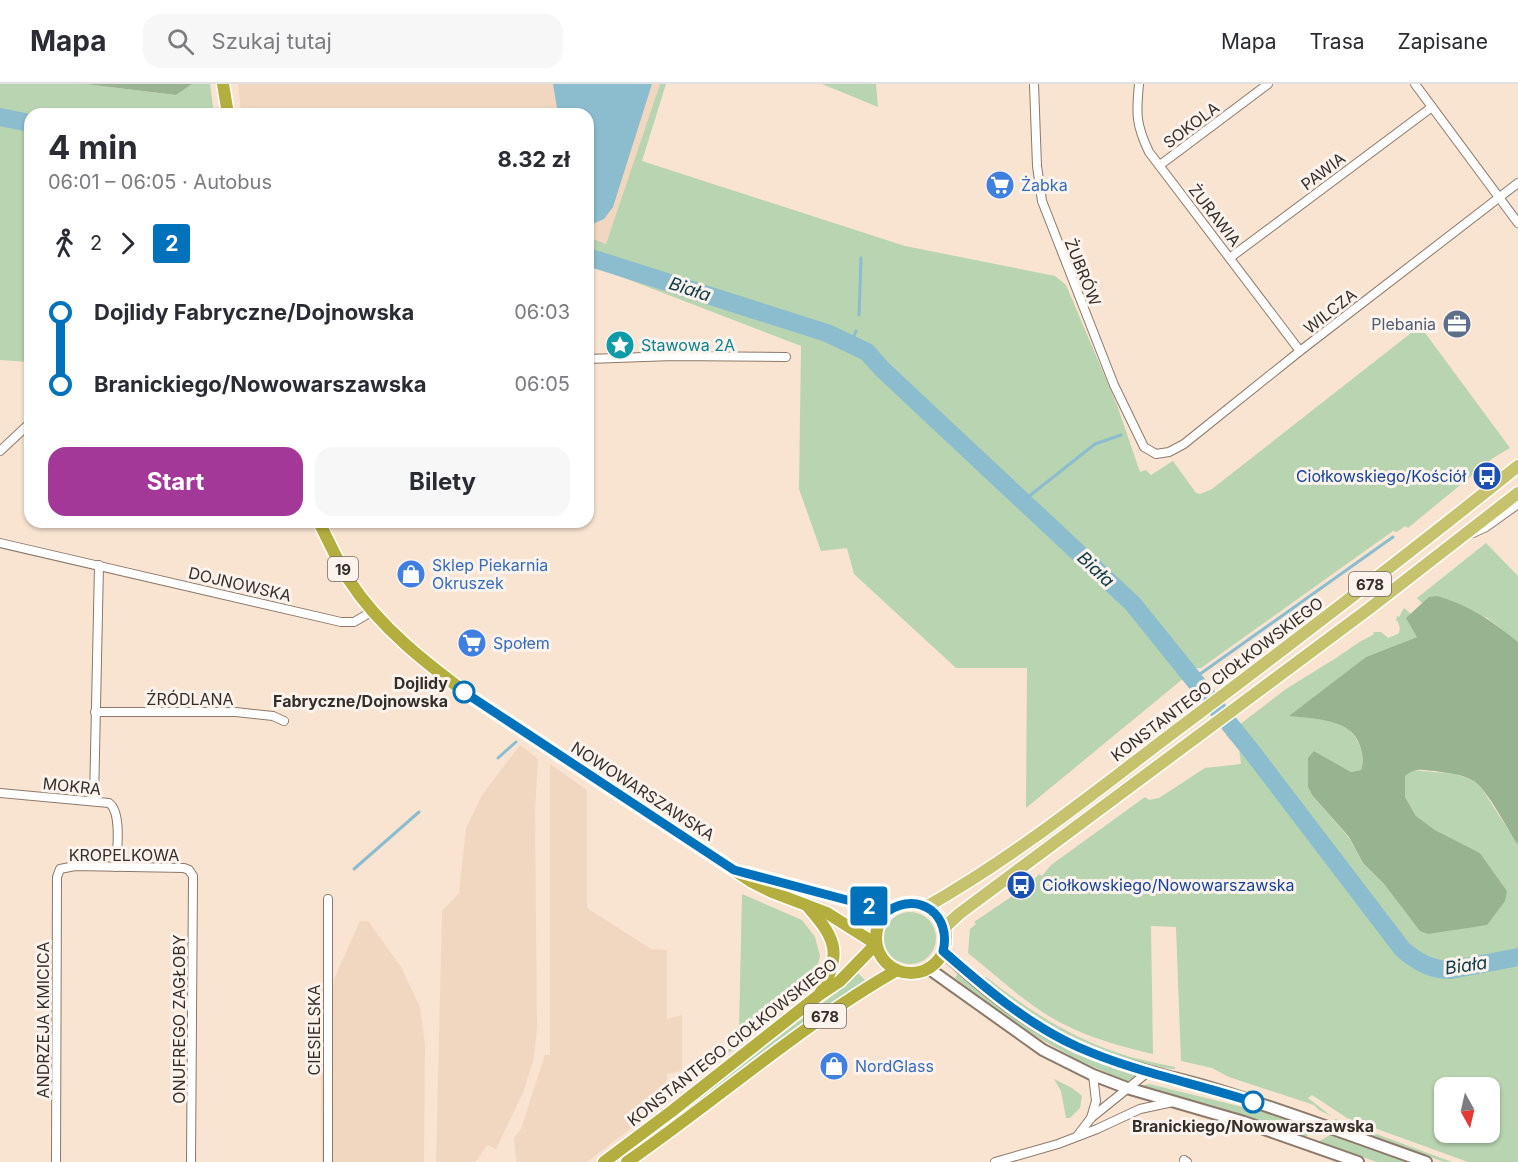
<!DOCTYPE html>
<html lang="pl">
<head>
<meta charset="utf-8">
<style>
  body { margin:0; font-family:Inter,sans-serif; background:#f7f7f7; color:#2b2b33; height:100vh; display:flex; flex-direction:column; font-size:22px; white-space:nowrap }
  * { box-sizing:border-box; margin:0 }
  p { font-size:20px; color:#7c7c81 }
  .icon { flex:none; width:33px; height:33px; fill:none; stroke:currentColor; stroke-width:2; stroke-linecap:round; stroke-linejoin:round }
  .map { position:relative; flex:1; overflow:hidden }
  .drawer { position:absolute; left:24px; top:24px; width:570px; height:420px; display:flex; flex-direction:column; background:#fff; border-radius:18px; box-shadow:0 2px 4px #0004 }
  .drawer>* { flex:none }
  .badge { padding:0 12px; border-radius:4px; font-size:21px; line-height:39px }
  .needle { width:39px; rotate:172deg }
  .fabs { position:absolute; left:1434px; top:993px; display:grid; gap:12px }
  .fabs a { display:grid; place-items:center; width:66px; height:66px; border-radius:12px; background:#fff; box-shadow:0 2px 4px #0004; font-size:30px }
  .map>.badge { position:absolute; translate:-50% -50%; box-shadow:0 0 0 3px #fff }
  .legs { display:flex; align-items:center; gap:9px; height:66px; padding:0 24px; font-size:20px }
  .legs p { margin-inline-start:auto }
  .summary { display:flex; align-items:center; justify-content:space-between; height:102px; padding:0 24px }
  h1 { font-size:33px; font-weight:700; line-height:45px }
  .cta { display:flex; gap:12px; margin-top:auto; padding:12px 24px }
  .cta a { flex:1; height:69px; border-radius:18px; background:#a43899; color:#fff; font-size:24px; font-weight:700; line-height:69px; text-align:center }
  .cta a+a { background:#f7f7f7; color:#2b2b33 }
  ul { padding:0 24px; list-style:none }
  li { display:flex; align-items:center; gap:21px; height:72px; font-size:22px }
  li i { display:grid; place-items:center; width:9px; height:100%; margin:0 8px; background:currentColor }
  li i::after { content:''; width:15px; height:15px; margin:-8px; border:4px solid; border-radius:50%; background:#fff }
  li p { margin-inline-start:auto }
  li:first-child i { background:linear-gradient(#0000 50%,currentColor 0) }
  li:last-child i { background:linear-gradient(currentColor 50%,#0000 0) }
  header { display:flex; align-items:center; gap:36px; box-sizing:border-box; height:84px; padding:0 30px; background:#fff; border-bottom:2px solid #e1e1e2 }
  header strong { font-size:28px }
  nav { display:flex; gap:33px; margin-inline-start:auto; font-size:21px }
  .search { width:420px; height:54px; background:#f7f7f7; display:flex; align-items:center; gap:15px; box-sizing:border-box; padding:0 21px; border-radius:18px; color:#7c7c81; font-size:22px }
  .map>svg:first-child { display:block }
  .built { fill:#f2d7c0 }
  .green { fill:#b8d4b0; fill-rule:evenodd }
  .forest { fill:#97b38f }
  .water { fill:#8bbdcf }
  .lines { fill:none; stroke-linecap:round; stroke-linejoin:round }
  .stream { stroke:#8bbdcf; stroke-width:3 }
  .river { stroke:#8bbdcf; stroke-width:18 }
  .minor-casing { stroke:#8c796a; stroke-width:10 }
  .secondary-casing { stroke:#8c796a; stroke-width:14 }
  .primary-casing { stroke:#fff; stroke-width:15 }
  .trunk-casing { stroke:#fff; stroke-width:15 }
  .minor { stroke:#fff; stroke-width:8 }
  .secondary { stroke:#fff; stroke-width:10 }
  .primary { stroke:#c7c26e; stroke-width:12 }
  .trunk { stroke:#b4ae3e; stroke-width:12 }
  .line-1-casing { stroke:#fff; stroke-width:14 }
  .line-1 { stroke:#0072bc; stroke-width:9 }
  .stop-1-dot { fill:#fff; stroke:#0072bc; stroke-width:3 }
  .labels { text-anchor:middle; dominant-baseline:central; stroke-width:6; stroke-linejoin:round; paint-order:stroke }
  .shield { fill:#fcf3ed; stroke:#716963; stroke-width:1.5 }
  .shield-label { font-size:15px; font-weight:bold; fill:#362e28 }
  .street-label { font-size:16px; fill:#362e28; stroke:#fcf3ed }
  .shop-label { font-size:16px; fill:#366cbe; stroke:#fcf3ed; text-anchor:start }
  .service-label { font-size:16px; fill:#4e5e75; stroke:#fcf3ed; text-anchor:end }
  .culture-label { font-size:16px; fill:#0d838f; stroke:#fcf3ed; text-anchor:start }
  .transit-label { font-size:16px; fill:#164399; stroke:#fcf3ed; text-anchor:end }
  .stop-label { font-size:16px; font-weight:bold; fill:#362e28; stroke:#fcf3ed; text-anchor:end }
  .water-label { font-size:18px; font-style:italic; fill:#0f3d4a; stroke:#fcf3ed }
</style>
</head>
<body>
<header>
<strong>Mapa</strong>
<div class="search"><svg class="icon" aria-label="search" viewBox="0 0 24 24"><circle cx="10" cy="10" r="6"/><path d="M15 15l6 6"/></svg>Szukaj tutaj</div>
<nav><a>Mapa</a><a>Trasa</a><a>Zapisane</a></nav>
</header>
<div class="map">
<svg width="1518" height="1078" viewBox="0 0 1518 1078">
  <rect width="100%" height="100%" fill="#f9e4d2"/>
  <!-- built -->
  <g class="built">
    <polygon points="238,0 660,0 606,160 588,153 588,30 241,30"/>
    <polygon points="520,661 538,675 535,727 537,944 534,974 523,1009 496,1065 487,1061 476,1078 436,1078 442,827 459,809 466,744 482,711"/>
    <polygon points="550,680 587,706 587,824 651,865 667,866 667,935 682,931 682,987 667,990 667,1003 652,1019 652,1028 587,1078 516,1078 514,1054 521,1045 545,971 550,971"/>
    <polygon points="360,837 368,837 401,883 420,923 425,960 424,1078 322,1078 320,926"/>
  </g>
  <!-- green -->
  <g class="green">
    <polygon points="0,0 85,0 176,11 192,0 210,0 214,30 30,30 30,278 0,276"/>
    <polygon points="660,0 666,0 642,77 905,162 1055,192 1066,201 1117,321 1140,388 1146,386 1151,391 1173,377 1196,409 1200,410 1212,405 1420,242 1510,364 1493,374 1408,444 1405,442 1397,448 1393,447 1201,584 1196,584 1026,724 1027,584 956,584 854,490 847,464 821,467 799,405 801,262 588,180 588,153 606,160"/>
    <polygon points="822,0 876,0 878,23"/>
    <path d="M1486,459L1518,492V558L1486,533L1417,553L1366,573L1290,632C1314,635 1352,634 1360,663C1363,672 1364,676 1361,686L1351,688L1314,667L1308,703L1312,711L1349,754L1363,779L1385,801L1507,807L1480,769L1435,746L1416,732L1405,713V692L1412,686L1455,690L1473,696L1482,705L1518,761V1078H1468L1347,1034L1312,1011L1308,1014L1331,1032L1319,1026L1314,1021L1229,993L1212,984L1181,977L1176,843L1151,842L1153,970C1122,963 1090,954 1061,939C1027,921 998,893 968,869L970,845L976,840L974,838L1030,800L1039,790L1042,792L1051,781L1145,713L1149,716L1159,714L1205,684L1241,680L1239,665L1226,651L1286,605L1336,574L1361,557L1373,551L1374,548H1381L1388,554L1398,550C1401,545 1400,540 1396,536L1397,532L1399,533L1404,524L1411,530L1422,519L1417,514ZM1444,1004H1490V1048H1444Z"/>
    <polygon points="742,810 802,836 815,853 820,872 817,885 812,894 739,947"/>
    <circle cx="910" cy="854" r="26"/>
    <polygon points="824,888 822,895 814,904 692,997 690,994 813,902"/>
    <polygon points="858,889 865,896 785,953 617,1078 613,1078 836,909"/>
    <path d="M958,889C976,904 994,919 1013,933C1052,960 1095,978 1140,991L1128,997C1059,972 1012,938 955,894Z"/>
    <path d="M986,893C1028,926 1070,953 1121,970C1139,976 1157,979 1175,983V985C1165,985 1154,981 1144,979C1083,964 1033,933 984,894Z"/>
    <polygon points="1054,995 1072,1004 1082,1012 1080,1024 1070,1034 1066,1034 1061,1007"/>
    <polygon points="1149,1000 1275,1031 1318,1046 1305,1053 1139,1002"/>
    <polygon points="1335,1035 1336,1035 1452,1078 1444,1078 1333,1039"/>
    <polygon points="1330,1051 1407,1078 1377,1078 1318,1058"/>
  </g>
  <!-- forest -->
  <g class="forest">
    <polygon points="85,0 192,0 176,11"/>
    <path d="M1437,512C1469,521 1492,537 1518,558V761C1507,745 1487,704 1472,696C1461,690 1447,689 1435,687C1422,686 1416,683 1405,692V713L1416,732L1435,746L1480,769L1507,807L1505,817L1487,841L1428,850L1420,847L1385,801L1363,779L1349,753L1312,711L1308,703V674L1314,667L1351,688L1361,686C1364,676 1363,672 1360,662C1352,634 1313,635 1289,632L1366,573L1417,553L1406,534L1429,513Z"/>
  </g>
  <!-- water -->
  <polygon class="water" points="553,0 652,0 613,123 604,135 588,142 588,30 558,30"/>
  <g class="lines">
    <!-- stream -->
    <g class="stream">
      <polyline points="859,231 861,174"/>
      <polyline points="851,259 856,247"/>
      <polyline points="1023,417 1095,360 1121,351"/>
      <polyline points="1193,595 1393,453"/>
      <polyline points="498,674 516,658"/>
      <polyline points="354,785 419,728"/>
    </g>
    <!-- river -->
    <g class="river">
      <polyline points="0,33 30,39"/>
      <path d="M588,173L827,249L867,268L882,285L1133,520L1252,668L1403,866C1418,878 1431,886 1451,886L1518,873"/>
    </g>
    <!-- minor casing -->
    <g class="minor-casing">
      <g id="minor">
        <polyline points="1034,0 1037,82 1042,117 1114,301 1144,363 1156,370 1169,368 1184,360 1300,267 1518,99"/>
        <path d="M1139,0C1136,30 1136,41 1149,68L1300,267"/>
        <polyline points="1415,0 1518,139"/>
        <polyline points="1160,81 1268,0"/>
        <polyline points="1231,173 1432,23"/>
        <polyline points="588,275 673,272 786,273"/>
        <polyline points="0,367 30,339"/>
        <polyline points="1473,449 1486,443 1518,420"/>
        <polyline points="0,459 341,538 354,538 373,527"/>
        <polyline points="95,628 236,628 273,632 284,637"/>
        <path d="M0,709L109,719C122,728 117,767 116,783"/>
        <polyline points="94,717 99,481"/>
        <polyline points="328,815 328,1078"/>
        <polyline points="1091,1034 1096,1017 1093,991"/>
        <polyline points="1078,1051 1091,1034 1148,988"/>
        <polyline points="1184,1076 1187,1078"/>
        <polyline points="56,1078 57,793 60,785 75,782 184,784 189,786 193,792 191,1078"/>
        <polyline points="995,1078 1058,1060 1097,1045 1140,1025 1173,1018"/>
      </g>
    </g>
    <!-- secondary casing -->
    <g class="secondary-casing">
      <g id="secondary">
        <path d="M943,867C983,904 1026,939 1076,962C1119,982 1165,991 1211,1004C1283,1026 1355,1053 1426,1078"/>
        <polyline points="928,884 1043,966 1093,991 1127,1004 1244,1038 1358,1078"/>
      </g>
    </g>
    <!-- primary casing -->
    <g class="primary-casing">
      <g id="primary">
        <path d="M926,823C1013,774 1091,711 1170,651C1287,563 1404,474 1518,382"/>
        <polyline points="944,844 959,830 1370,524 1518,409"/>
      </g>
    </g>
    <!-- trunk casing -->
    <g class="trunk-casing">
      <g id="trunk">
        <polyline points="223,0 228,30"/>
        <path d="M319,438C329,458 338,478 349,496C380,544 427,580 473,614L752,798L772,808L827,829L876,860"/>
        <polyline points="746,789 888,827"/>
        <circle cx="911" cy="854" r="35"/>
        <path d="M809,824C838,857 841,870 820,910"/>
        <polyline points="604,1078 672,1027 819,911 840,897 876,860"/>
        <path d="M627,1078C718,1015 801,941 897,886"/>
      </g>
    </g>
    <!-- minor -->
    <use href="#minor" class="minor"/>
    <!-- secondary -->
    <use href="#secondary" class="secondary"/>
    <!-- primary -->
    <use href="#primary" class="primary"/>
    <!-- trunk -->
    <use href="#trunk" class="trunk"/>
  </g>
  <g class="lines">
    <!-- line-1 casing -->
    <g class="line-1-casing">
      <path id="line-1" d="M464,608L734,786L888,827C920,806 952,832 943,867C984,903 1027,940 1078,963C1134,988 1195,999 1253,1018"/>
    </g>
    <!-- line-1 -->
    <use href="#line-1" class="line-1"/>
  </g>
  <!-- icons -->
  <defs>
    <g id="supermarket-disc" transform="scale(1.5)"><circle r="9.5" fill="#3f7fe0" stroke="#fcf3ed"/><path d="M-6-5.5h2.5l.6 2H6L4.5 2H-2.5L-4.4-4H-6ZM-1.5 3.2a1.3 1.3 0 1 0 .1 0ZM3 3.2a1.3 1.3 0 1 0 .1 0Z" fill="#fff"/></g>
    <g id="office-disc" transform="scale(1.5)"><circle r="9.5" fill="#5c6f8a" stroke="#fcf3ed"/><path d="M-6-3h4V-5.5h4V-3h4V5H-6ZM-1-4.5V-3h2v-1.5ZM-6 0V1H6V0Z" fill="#fff"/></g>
    <g id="sight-disc" transform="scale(1.5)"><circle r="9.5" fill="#0f9aa8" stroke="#fcf3ed"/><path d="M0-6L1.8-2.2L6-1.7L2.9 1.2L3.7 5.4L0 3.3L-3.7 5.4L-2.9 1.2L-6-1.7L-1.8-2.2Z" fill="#fff"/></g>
    <g id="bus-disc" transform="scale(1.5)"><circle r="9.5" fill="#1a4fb4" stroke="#fcf3ed"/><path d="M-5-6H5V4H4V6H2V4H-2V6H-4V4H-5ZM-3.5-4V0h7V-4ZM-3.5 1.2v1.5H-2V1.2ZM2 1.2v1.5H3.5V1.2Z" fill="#fff"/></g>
    <g id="shop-disc" transform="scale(1.5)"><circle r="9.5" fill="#3f7fe0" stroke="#fcf3ed"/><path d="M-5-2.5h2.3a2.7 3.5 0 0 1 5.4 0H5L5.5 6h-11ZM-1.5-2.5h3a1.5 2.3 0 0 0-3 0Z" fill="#fff"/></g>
  </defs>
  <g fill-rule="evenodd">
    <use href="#supermarket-disc" x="1000" y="101"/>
    <use href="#office-disc" x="1457" y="240"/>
    <use href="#sight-disc" x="620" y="261"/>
    <use href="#bus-disc" x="1487" y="392"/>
    <use href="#shop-disc" x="411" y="490"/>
    <use href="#supermarket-disc" x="472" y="559"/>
    <use href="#bus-disc" x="1021" y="801"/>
    <use href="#shop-disc" x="834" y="982"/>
  </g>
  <!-- markers -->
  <g class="stop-1-dot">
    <circle cx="464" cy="608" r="10"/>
    <circle cx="1253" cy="1018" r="10"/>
  </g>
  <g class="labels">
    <!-- shield labels -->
    <g class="shield">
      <rect x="328" y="473" width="30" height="24" rx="4.5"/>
      <rect x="1349" y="488" width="42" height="24" rx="4.5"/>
      <rect x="804" y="920" width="42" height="24" rx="4.5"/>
    </g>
    <g class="shield-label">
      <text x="343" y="485">19</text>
      <text x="1370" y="500">678</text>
      <text x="825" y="932">678</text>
    </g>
    <!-- street labels -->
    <g class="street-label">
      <text transform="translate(1191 41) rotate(-37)">SOKOLA</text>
      <text transform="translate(1323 87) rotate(-37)">PAWIA</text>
      <text transform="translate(1215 131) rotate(52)">ŻURAWIA</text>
      <text transform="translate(1083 188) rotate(68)">ŻUBRÓW</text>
      <text transform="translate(1330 227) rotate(-38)">WILCZA</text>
      <text transform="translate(240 500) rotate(13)">DOJNOWSKA</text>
      <text transform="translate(1217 595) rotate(-37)">KONSTANTEGO CIOŁKOWSKIEGO</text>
      <text x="190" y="615">ŹRÓDLANA</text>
      <text transform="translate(72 702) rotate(6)">MOKRA</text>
      <text transform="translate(643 707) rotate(33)">NOWOWARSZAWSKA</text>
      <text x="124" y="771">KROPELKOWA</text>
      <text transform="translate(179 935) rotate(-90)">ONUFREGO ZAGŁOBY</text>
      <text transform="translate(43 936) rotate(-90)">ANDRZEJA KMICICA</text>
      <text transform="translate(314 946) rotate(-90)">CIESIELSKA</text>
      <text transform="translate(732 958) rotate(-38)">KONSTANTEGO CIOŁKOWSKIEGO</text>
    </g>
    <!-- shop labels -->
    <g class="shop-label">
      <text x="1021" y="101">Żabka</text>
      <text x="432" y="481">Sklep Piekarnia<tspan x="432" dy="18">Okruszek</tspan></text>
      <text x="493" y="559">Społem</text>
      <text x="855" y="982">NordGlass</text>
    </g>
    <!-- service labels -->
    <g class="service-label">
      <text x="1436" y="240">Plebania</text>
    </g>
    <!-- culture labels -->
    <g class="culture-label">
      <text x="641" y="261">Stawowa 2A</text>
    </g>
    <!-- transit labels -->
    <g class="transit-label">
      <text x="1466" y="392">Ciołkowskiego/Kościół</text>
      <text x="1042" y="801" text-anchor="start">Ciołkowskiego/Nowowarszawska</text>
    </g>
    <!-- stop labels -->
    <g class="stop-label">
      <text x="448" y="599">Dojlidy<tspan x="448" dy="18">Fabryczne/Dojnowska</tspan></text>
      <text x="1253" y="1042" text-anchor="middle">Branickiego/Nowowarszawska</text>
    </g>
    <!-- water labels -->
    <g class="water-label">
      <text transform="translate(690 205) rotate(18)">Biała</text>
      <text transform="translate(1096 485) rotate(43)">Biała</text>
      <text transform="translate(1466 881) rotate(-8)">Biała</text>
    </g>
  </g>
</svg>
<div class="fabs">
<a><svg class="needle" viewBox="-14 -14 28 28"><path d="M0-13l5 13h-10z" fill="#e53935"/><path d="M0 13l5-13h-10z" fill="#7c7c81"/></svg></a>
</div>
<b class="badge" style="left:869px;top:822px;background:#0072bc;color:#fff">2</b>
<section class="drawer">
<div class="summary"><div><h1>4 min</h1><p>06:01 – 06:05 · Autobus</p></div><b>8.32 zł</b></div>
<div class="legs"><svg class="icon" aria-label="walk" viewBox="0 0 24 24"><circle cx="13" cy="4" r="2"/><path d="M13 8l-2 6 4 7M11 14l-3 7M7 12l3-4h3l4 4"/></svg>2<svg class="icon" aria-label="forward" viewBox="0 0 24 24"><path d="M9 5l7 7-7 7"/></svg><b class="badge" style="background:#0072bc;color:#fff">2</b></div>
<ul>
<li><i style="color:#0072bc"></i><b>Dojlidy Fabryczne/Dojnowska</b><p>06:03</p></li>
<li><i style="color:#0072bc"></i><b>Branickiego/Nowowarszawska</b><p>06:05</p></li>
</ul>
<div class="cta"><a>Start</a><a>Bilety</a></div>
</section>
</div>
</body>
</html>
